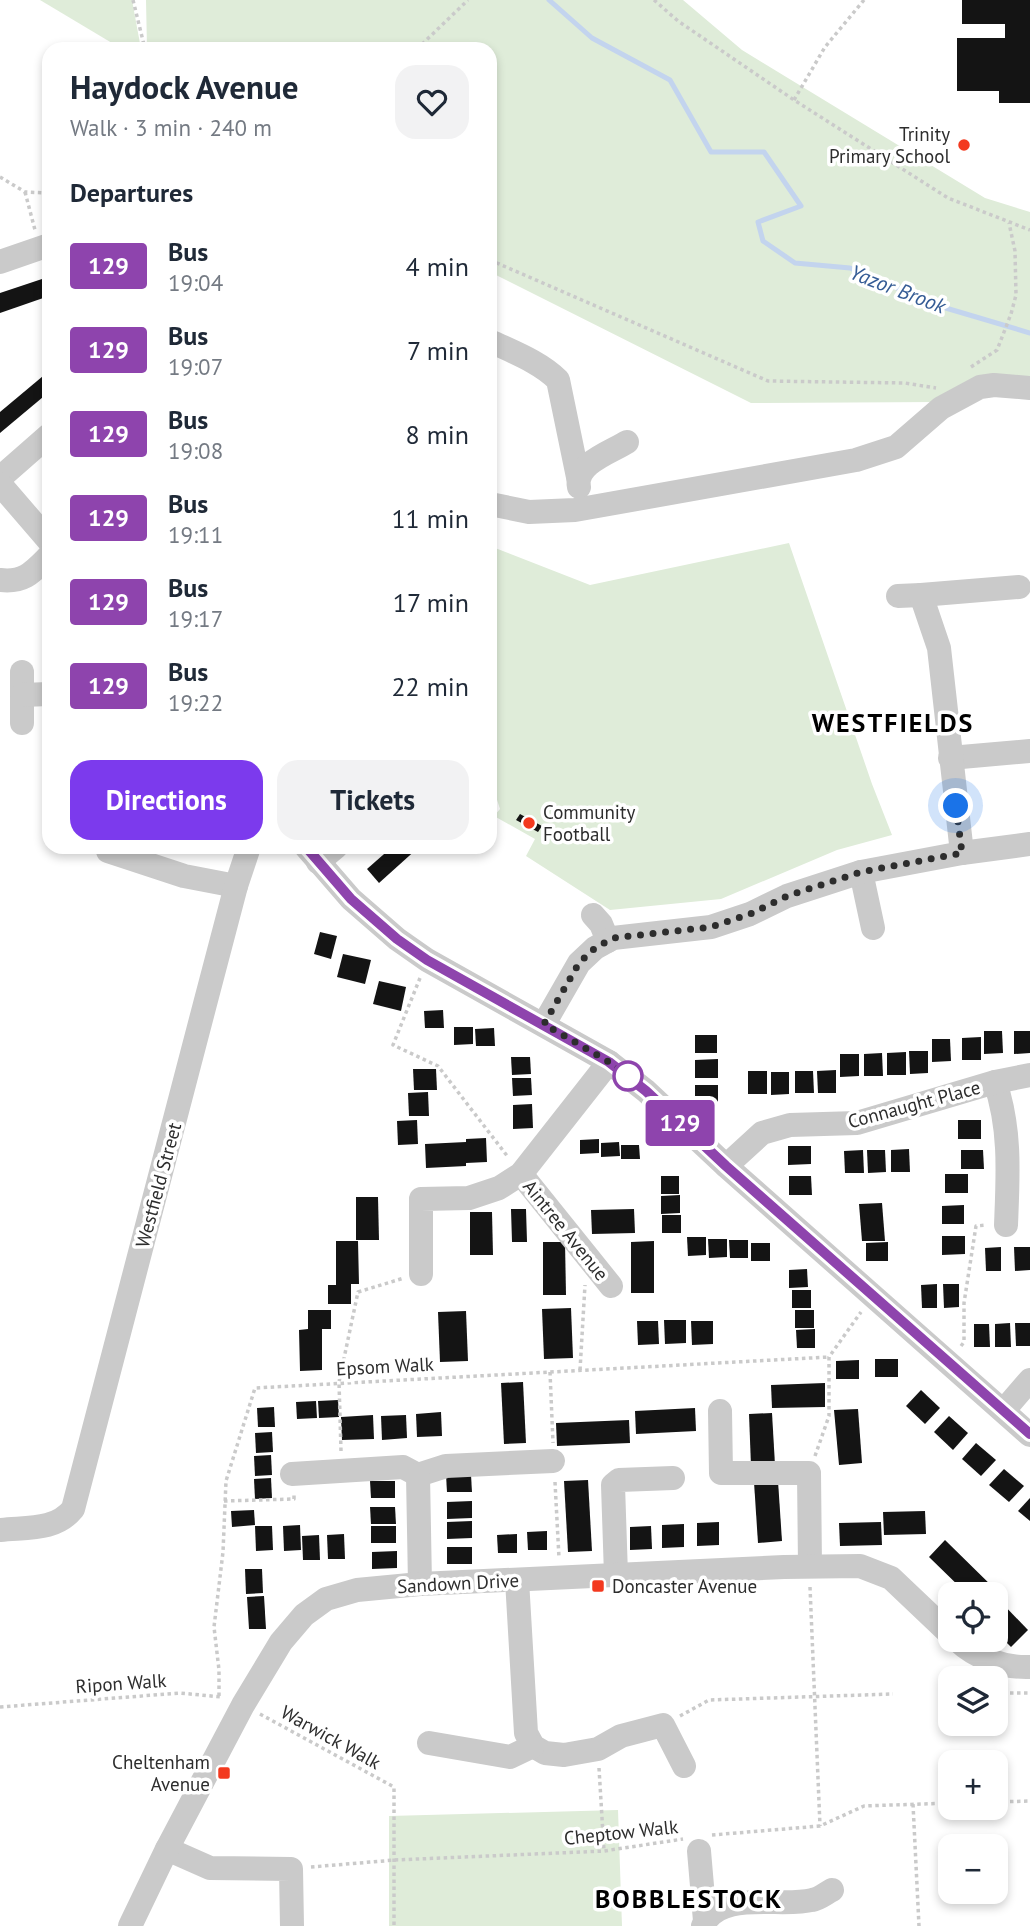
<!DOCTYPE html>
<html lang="en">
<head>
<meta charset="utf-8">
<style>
  body { margin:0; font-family:"PT Sans",sans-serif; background:#f2f2f3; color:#1f2937; height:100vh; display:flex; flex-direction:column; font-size:26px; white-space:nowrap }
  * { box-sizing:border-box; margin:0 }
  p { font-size:23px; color:#747a83 }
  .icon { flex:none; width:38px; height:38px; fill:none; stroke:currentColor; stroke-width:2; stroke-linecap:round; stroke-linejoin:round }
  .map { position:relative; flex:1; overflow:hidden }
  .sheet { position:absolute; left:42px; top:42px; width:455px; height:812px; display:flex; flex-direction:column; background:#fff; border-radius:21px; box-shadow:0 4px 10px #0003 }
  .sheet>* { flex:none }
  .badge { padding:0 14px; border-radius:5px; font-size:24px; line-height:46px }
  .fabs { position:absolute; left:938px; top:1582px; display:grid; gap:14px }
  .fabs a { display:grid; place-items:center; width:70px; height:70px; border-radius:14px; background:#fff; box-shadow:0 4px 10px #0003; font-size:35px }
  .you { position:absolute; width:35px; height:35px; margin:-18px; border:5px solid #fff; border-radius:50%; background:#1a73e8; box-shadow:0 0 0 10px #1a73e833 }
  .map>.badge { position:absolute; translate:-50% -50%; box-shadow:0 0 0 4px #fff }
  h2 { padding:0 28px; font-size:26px; line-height:63px }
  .round { display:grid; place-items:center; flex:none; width:74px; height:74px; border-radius:21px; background:#f2f2f3 }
  .summary { display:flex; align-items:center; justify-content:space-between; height:119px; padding:0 28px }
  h1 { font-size:33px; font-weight:700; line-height:52px }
  .primary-button { display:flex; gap:14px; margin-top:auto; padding:14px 28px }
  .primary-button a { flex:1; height:80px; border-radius:21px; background:#7c3aed; color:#fff; font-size:28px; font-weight:700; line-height:80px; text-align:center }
  .primary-button a+a { background:#f2f2f3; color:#1f2937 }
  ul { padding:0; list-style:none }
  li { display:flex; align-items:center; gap:21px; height:84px; padding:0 28px }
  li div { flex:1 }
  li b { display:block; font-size:26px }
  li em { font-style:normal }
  li .badge { min-width:77px; font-weight:700; text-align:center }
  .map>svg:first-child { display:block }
  .green { fill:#dfecd9 }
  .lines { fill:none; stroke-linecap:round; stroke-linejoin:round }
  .stream { stroke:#c3d4ee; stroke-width:5 }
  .building { fill:#141414 }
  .path { stroke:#cacaca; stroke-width:3.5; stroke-dasharray:3.5 3.5; stroke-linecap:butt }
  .minor { stroke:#cacaca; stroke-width:24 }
  .line-casing { stroke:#fff; stroke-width:16 }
  .line { stroke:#8e44ad; stroke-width:10 }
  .walk { stroke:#2d2d2d; stroke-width:7; stroke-dasharray:0 12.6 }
  .poi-dot { fill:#f3391f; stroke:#fff; stroke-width:2.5 }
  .stop-dot { fill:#fff; stroke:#8e44ad; stroke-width:3.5 }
  .labels { text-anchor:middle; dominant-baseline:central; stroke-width:7; stroke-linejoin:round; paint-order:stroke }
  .poi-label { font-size:19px; fill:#2d2d2d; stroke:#fff; text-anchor:end }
  .street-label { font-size:19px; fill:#2d2d2d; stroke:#fff }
  .water-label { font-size:21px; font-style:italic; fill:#355c95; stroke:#fff }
  .district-label { font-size:26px; font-weight:bold; letter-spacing:2px; fill:#000; stroke:#fff }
</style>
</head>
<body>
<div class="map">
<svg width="1030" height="1926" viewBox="0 0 1030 1926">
  <rect width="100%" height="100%" fill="#fff"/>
  <!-- green -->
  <g class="green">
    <polygon points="40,0 132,0 141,49 122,49"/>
    <polygon points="146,0 683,0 742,50 985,198 1030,212 1030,376 938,402 751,403 490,272 490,49 147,49"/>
    <polygon points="789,543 872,784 892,835 837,850 721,899 610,910 526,856 535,839 494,816 500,809 490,778 490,546 590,585"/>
    <polygon points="618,1810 622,1926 389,1926 389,1816"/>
  </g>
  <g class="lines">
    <!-- stream -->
    <polyline class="stream" points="549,0 592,38 670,80 711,152 764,152 801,206 758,222 763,241 795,263 850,268 939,306 1030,333"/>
  </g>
  <!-- building -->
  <g class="building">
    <polygon points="962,0 1030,0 1030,103 999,103 999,91 957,91 957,38 1005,38 1005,24 962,24"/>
    <polygon points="48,277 49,296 0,313 0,293"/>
    <polygon points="49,371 49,392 0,433 0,412"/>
    <polygon points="520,814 542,826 538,832 516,820"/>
    <polygon points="392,847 419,847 379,883 367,869"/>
    <polygon points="320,932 337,936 331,959 314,954"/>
    <polygon points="343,954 371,960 365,984 337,977"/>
    <polygon points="379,981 406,987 401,1011 373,1004"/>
    <polygon points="443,1010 444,1028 425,1028 424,1011"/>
    <polygon points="454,1027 473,1027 473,1044 454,1045"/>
    <polygon points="494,1028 495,1046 476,1046 475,1029"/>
    <polygon points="984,1031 1002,1031 1003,1053 984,1054"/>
    <polygon points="1014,1031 1030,1031 1030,1053 1014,1054"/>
    <rect x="695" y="1035" width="22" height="18"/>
    <polygon points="981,1037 981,1060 962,1060 962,1038"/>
    <polygon points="932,1039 950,1039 951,1061 932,1062"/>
    <polygon points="909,1051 928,1051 928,1073 910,1074"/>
    <polygon points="906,1052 906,1075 887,1075 887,1053"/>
    <polygon points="882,1053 883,1076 864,1076 864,1054"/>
    <polygon points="840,1054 859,1054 859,1076 840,1077"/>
    <polygon points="511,1057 530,1057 531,1074 512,1075"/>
    <polygon points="718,1059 718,1078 695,1078 695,1060"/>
    <polygon points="413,1069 436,1069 437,1090 414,1090"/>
    <polygon points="836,1070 836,1093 818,1093 817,1071"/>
    <rect x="748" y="1071" width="19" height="23"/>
    <polygon points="795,1071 813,1071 814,1093 795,1093"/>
    <polygon points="771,1072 789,1072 789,1094 771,1095"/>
    <polygon points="512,1078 531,1078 532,1095 513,1096"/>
    <polygon points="695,1085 718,1085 718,1103 695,1104"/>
    <polygon points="428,1092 429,1116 409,1116 408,1093"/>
    <polygon points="532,1104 533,1128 513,1129 513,1105"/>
    <polygon points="417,1120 418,1144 398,1145 397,1121"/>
    <rect x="958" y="1120" width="23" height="19"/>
    <polygon points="486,1138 487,1162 466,1163 466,1166 426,1168 425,1144 466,1142 466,1139"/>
    <polygon points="599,1139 599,1153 580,1154 580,1140"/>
    <polygon points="619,1142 620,1156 601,1157 601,1143"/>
    <polygon points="621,1145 639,1145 640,1159 621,1159"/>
    <polygon points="788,1146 811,1146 811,1164 788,1165"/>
    <polygon points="909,1149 910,1172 891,1172 891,1150"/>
    <polygon points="863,1150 864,1173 845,1173 844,1151"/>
    <polygon points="867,1150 885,1150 886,1172 868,1173"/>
    <polygon points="961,1150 983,1150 984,1169 961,1169"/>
    <rect x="945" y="1174" width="23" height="19"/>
    <rect x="661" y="1176" width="18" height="18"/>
    <polygon points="789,1176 811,1176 812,1195 789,1195"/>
    <polygon points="680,1195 680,1213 661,1214 661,1196"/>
    <polygon points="356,1197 378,1197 379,1240 356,1240"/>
    <polygon points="882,1203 885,1241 862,1241 859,1204"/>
    <polygon points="964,1205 964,1224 942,1224 942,1206"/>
    <polygon points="511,1209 526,1209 527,1242 512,1242"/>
    <polygon points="634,1209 635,1233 592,1234 591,1210"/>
    <polygon points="470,1212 492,1212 493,1255 470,1255"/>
    <rect x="662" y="1215" width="19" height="18"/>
    <polygon points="942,1236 965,1236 965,1254 942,1255"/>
    <polygon points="687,1237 706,1237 706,1255 688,1256"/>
    <polygon points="708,1239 727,1239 727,1257 709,1258"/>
    <polygon points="729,1240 748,1240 748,1258 730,1258"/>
    <polygon points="336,1241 358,1241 359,1284 351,1284 351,1304 328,1304 328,1285 336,1285"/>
    <polygon points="654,1241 654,1293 631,1293 631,1242"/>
    <polygon points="543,1242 565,1242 566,1295 543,1295"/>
    <polygon points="888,1242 888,1261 866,1261 866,1243"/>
    <rect x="751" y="1243" width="19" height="18"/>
    <polygon points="1001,1247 1001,1271 986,1271 985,1248"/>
    <polygon points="1014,1247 1030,1247 1030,1270 1015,1271"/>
    <polygon points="807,1269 808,1287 789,1288 789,1270"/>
    <polygon points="937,1284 937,1308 922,1308 921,1285"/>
    <polygon points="943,1284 959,1284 959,1307 944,1308"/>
    <rect x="792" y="1290" width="19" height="18"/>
    <polygon points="571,1308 573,1358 544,1359 542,1309"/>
    <polygon points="308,1310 331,1310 331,1329 322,1329 322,1370 300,1371 299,1330 308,1329"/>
    <rect x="795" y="1310" width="19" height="18"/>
    <polygon points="466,1311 468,1361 440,1362 438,1312"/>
    <polygon points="664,1320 686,1320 686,1343 665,1344"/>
    <polygon points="637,1321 658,1321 659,1344 638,1345"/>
    <polygon points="691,1321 713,1321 713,1344 692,1345"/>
    <polygon points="1010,1323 1011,1347 995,1347 995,1324"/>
    <polygon points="1015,1323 1030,1323 1030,1346 1016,1346"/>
    <polygon points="974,1324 989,1324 990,1347 974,1347"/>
    <polygon points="815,1329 815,1348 797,1348 796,1330"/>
    <rect x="875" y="1359" width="23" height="18"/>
    <polygon points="859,1360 859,1379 836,1379 836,1361"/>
    <polygon points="523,1382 526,1443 504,1444 501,1383"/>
    <polygon points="825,1383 825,1407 772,1408 771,1385"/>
    <polygon points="921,1390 940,1408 925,1424 906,1406"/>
    <polygon points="338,1400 339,1417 319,1418 318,1401"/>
    <polygon points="316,1401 317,1418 297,1419 296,1402"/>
    <polygon points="274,1407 275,1427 258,1427 257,1408"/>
    <polygon points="695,1408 696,1431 636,1434 635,1411"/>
    <polygon points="858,1409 862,1463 839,1465 834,1410"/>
    <polygon points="441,1412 442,1436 417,1437 416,1414"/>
    <polygon points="772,1413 775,1465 751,1466 749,1414"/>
    <polygon points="373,1415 374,1439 342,1440 341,1417"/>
    <polygon points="406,1415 407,1438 382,1440 381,1416"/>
    <polygon points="949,1416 968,1433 953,1450 934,1432"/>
    <polygon points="629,1420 630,1443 557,1446 556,1423"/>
    <polygon points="272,1432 273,1452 256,1453 255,1433"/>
    <polygon points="976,1443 996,1460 981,1476 962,1459"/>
    <polygon points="271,1455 272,1475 255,1476 254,1456"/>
    <polygon points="1004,1469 1024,1486 1009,1502 989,1485"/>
    <polygon points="446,1475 471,1475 472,1492 447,1492"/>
    <polygon points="271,1478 272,1498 255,1499 254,1479"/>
    <polygon points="588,1480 592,1551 568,1552 564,1481"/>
    <polygon points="370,1481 395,1481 395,1498 371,1498"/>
    <polygon points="778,1481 782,1541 758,1543 754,1482"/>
    <polygon points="1030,1498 1030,1521 1018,1511"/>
    <polygon points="472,1501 472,1518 447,1519 447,1502"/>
    <polygon points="370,1507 395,1507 396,1524 371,1524"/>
    <polygon points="254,1510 255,1525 232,1527 231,1511"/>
    <polygon points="925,1511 926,1534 884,1535 883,1512"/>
    <polygon points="472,1521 472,1538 447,1539 447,1522"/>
    <polygon points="719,1522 719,1545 697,1546 697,1523"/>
    <polygon points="881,1522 882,1545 840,1546 839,1523"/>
    <polygon points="684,1524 684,1547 662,1548 662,1525"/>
    <polygon points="300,1525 301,1550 284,1551 283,1526"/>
    <polygon points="255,1526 272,1526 273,1550 256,1551"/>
    <rect x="371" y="1526" width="25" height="17"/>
    <polygon points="651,1526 652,1549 630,1550 630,1527"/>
    <polygon points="547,1531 547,1550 528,1550 527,1532"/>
    <polygon points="344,1534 345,1559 328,1559 327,1535"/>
    <polygon points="517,1534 517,1553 498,1553 497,1535"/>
    <polygon points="319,1535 320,1560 303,1560 302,1536"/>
    <polygon points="945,1540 1000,1594 996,1599 996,1594 967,1594 929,1557"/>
    <rect x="447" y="1547" width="25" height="17"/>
    <polygon points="397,1551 397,1568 372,1569 372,1552"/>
    <polygon points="245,1569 262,1569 263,1593 246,1594"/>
    <polygon points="264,1596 266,1629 249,1629 247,1597"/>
    <polygon points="999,1600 1028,1630 1011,1647 996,1632 996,1604"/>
  </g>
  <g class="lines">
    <!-- path -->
    <g class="path">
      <polyline points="133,0 145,49"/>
      <polyline points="654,0 678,21 794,100 948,198 1030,230"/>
      <polyline points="417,49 468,0"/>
      <polyline points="794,100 825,47 864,0"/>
      <polyline points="0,177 25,192 49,193"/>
      <polyline points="25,192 35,230"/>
      <polyline points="490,260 768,381 905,383 936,388"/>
      <polyline points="971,367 997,350 1011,314 1016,295 1015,251 1009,223"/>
      <polyline points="420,978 393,1045 438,1066 508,1157"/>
      <polyline points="961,1346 964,1342 964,1303 976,1226 987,1225"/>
      <polyline points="580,1370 585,1285"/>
      <polyline points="550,1372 553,1443"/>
      <polyline points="341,1451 339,1382 358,1292 404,1278"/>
      <polyline points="815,1456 829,1416 829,1357 861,1312"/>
      <polyline points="555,1482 559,1558"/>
      <polyline points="224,1501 294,1499 294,1493"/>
      <polyline points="810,1587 820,1826"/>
      <polyline points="996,1693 1030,1693"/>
      <polyline points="219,1696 219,1670 214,1627 223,1552 226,1481 255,1388 829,1357"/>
      <polyline points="0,1707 180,1693 221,1697"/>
      <polyline points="260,1714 394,1787 394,1926"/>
      <polyline points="680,1716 709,1700 893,1694"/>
      <polyline points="599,1768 604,1851"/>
      <polyline points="996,1802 1030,1801"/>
      <polyline points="913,1804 919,1926"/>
      <polyline points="712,1835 820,1826 864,1806 950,1803"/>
      <polyline points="311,1867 395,1860 604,1851 683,1839"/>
    </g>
    <!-- minor -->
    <g class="minor">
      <polyline points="0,262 49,245"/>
      <path d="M490,341C513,352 540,362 558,380L578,477"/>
      <polyline points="0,478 49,435"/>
      <polyline points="0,484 49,541"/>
      <path d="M579,487C574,464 611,452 627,442"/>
      <polyline points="490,504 529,512 575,510 856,460 896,447 941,408 980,387 994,385 1030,388"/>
      <path d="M0,580C24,583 33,572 49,556"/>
      <polyline points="898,596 921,595"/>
      <polyline points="22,672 22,723"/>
      <polyline points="22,695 49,694"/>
      <polyline points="950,758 1030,751"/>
      <polyline points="306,847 351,899 397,939 427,960 609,1062 646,1091 726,1166 1030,1435"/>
      <polyline points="108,851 184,876 236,886"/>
      <polyline points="962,853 939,648 921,595 1019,587"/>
      <polyline points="318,862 336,847"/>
      <polyline points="861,872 873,928"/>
      <polyline points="593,915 601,924 608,941"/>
      <polyline points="544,1024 579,963 595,948 613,938 711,927 750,914 787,896 861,872 962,853 1030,844"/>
      <path d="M995,1082C1011,1129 1008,1175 1006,1225"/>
      <polyline points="726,1166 762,1133 790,1125 857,1123 995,1082 1030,1075"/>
      <polyline points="521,1174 611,1286"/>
      <polyline points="421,1274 421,1199 469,1198 499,1188 521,1174 609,1062"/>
      <polyline points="1004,1410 1030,1380"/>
      <polyline points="720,1411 721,1473 809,1473 810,1566"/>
      <polyline points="292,1474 403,1467 418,1475 446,1466 553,1461"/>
      <polyline points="418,1475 420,1584"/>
      <path d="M0,1530C27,1527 55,1531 73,1509L205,1004L236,886L249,847"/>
      <polyline points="616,1575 613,1485 619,1480 673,1478"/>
      <polyline points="517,1580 526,1733 533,1746 545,1753 564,1755 598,1749 621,1736 663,1725 684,1766"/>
      <path d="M957,1640C976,1658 1003,1668 1030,1667"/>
      <polyline points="429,1743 510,1757 533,1746"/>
      <polyline points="167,1849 210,1868 291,1869 292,1926"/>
      <polyline points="699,1851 705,1921"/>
      <polyline points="130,1926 167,1849 243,1705 281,1642 304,1615 326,1599 357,1590 420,1584 784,1567 860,1566 891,1578 950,1634"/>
      <path d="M703,1926C719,1889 781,1908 812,1900C819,1899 826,1893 832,1890"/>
    </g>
  </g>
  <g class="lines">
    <!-- line casing -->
    <g class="line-casing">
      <polyline id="line" points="306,847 351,899 397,939 427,960 609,1062 646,1091 726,1166 1030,1434"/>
    </g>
    <!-- line -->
    <use href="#line" class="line"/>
    <!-- walk -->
    <polyline class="walk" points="628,1076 609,1062 544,1024 579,963 595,948 613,938 711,927 750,914 787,896 861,872 962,853 956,806"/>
  </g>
  <!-- markers -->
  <g class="poi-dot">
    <circle cx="964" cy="145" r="7"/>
    <circle cx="529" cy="823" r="7"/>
    <rect x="591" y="1579" width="14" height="14" rx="3.5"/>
    <rect x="217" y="1766" width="14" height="14" rx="3.5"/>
  </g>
  <circle class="stop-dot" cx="628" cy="1076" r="14"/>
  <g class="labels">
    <!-- poi labels -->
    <g class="poi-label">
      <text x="950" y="134">Trinity<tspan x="950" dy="22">Primary School</tspan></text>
      <text x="543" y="812" text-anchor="start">Community<tspan x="543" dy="22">Football</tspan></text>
      <text x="612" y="1586" text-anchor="start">Doncaster Avenue</text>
      <text x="210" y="1762">Cheltenham<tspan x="210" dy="22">Avenue</tspan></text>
    </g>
    <!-- street labels -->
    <g class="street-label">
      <text transform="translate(914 1104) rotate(-15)">Connaught Place</text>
      <text transform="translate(158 1185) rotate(-75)">Westfield Street</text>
      <text transform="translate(566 1230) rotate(51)">Aintree Avenue</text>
      <text transform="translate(385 1366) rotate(-3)">Epsom Walk</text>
      <text transform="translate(458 1583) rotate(-3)">Sandown Drive</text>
      <text transform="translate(121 1683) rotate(-4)">Ripon Walk</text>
      <text transform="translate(331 1737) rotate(29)">Warwick Walk</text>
      <text transform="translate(621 1832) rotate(-6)">Cheptow Walk</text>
    </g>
    <!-- water labels -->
    <g class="water-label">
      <text transform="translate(898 289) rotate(21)">Yazor Brook</text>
    </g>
    <!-- district labels -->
    <g class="district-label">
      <text x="893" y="722">WESTFIELDS</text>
      <text x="689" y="1898">BOBBLESTOCK</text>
    </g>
  </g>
</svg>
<div class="fabs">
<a><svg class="icon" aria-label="locate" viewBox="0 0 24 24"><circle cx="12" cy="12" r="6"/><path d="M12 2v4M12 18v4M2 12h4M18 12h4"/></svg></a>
<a><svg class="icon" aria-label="layers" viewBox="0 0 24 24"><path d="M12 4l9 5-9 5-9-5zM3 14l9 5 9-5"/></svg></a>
<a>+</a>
<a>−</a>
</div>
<div class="you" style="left:956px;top:806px"></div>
<b class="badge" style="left:680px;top:1123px;background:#8e44ad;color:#fff">129</b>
<section class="sheet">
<div class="summary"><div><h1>Haydock Avenue</h1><p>Walk · 3 min · 240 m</p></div><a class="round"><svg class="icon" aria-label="heart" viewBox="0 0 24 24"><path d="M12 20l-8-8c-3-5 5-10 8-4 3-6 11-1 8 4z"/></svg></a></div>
<h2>Departures</h2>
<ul>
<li><span class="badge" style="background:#8e44ad;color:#fff">129</span><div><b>Bus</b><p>19:04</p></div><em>4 min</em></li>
<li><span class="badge" style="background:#8e44ad;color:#fff">129</span><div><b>Bus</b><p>19:07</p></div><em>7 min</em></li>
<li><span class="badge" style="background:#8e44ad;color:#fff">129</span><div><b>Bus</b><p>19:08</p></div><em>8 min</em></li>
<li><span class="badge" style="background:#8e44ad;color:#fff">129</span><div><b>Bus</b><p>19:11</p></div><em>11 min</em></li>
<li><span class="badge" style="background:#8e44ad;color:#fff">129</span><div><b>Bus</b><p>19:17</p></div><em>17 min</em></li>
<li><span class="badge" style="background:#8e44ad;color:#fff">129</span><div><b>Bus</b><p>19:22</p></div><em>22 min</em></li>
</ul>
<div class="primary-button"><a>Directions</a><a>Tickets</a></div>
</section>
</div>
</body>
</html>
